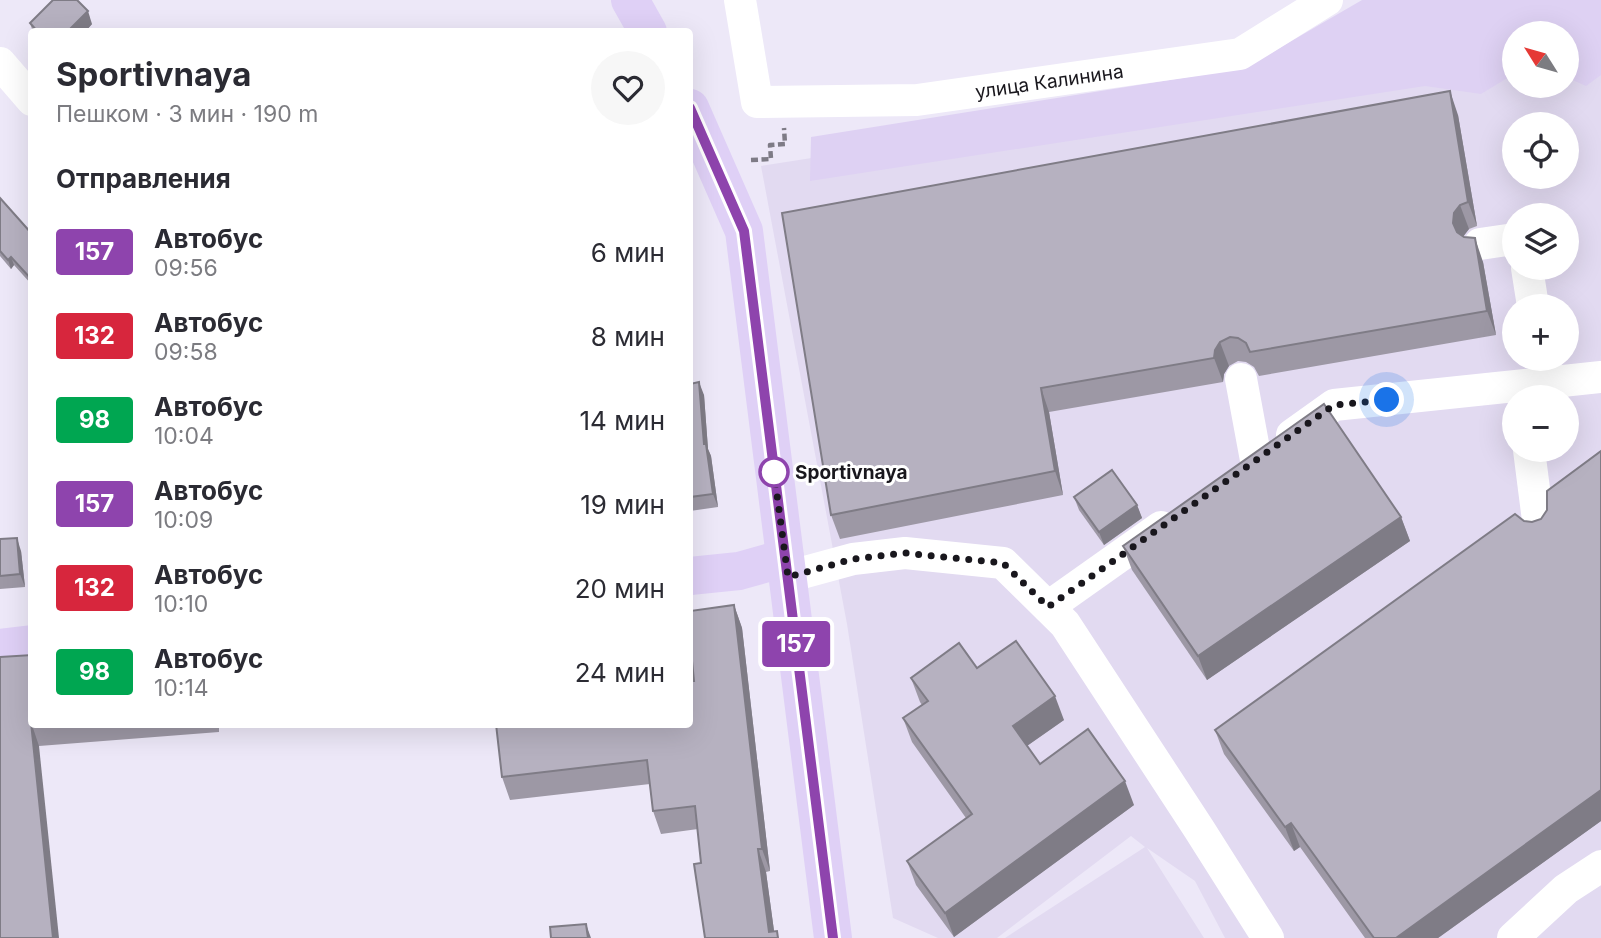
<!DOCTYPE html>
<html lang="ru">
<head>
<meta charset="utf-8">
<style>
  body { margin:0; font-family:Inter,sans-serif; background:#f7f7f7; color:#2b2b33; height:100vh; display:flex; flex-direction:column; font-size:26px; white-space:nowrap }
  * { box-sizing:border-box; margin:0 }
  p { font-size:23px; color:#7c7c81 }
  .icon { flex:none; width:38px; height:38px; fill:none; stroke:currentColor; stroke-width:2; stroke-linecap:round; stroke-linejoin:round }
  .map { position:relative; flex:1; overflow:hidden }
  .details { position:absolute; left:28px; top:28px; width:665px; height:700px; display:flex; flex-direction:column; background:#fff; border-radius:7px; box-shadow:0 7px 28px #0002 }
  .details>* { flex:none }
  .badge { padding:0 14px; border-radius:5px; font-size:24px; line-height:46px }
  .needle { width:46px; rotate:307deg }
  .buttons { position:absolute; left:1502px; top:21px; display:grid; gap:14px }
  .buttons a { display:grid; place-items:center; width:77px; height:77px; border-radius:50%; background:#fff; box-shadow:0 7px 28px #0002; font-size:35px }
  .you { position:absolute; width:35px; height:35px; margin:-18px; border:5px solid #fff; border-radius:50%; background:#1a73e8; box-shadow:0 0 0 10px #1a73e833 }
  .map>.badge { position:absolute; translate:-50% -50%; box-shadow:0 0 0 4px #fff }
  h2 { padding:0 28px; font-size:26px; line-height:63px }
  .round { display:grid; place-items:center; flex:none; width:74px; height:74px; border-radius:37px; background:#f7f7f7 }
  .overview { display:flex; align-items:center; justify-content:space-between; height:119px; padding:0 28px }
  h1 { font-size:33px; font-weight:700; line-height:52px }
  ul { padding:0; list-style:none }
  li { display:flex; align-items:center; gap:21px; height:84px; padding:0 28px }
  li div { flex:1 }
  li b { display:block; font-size:26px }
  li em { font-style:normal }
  li .badge { min-width:77px; font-weight:700; text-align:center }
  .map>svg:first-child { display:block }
  .built { fill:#e2daf1; fill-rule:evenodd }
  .green { fill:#ded1f3 }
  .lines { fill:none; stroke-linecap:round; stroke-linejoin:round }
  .path { stroke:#7e7b86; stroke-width:4.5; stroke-dasharray:7 3.5; stroke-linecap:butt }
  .minor { stroke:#fff; stroke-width:32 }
  .major { stroke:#dfd0f6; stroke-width:38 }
  .wall { fill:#9d98a5 }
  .shaded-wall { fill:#7f7c86 }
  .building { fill:#b6b1c0; stroke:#7f7c86; stroke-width:2 }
  .line-casing { stroke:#fff; stroke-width:16 }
  .line { stroke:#8e44ad; stroke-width:10 }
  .walk { stroke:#19171d; stroke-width:7; stroke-dasharray:0 12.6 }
  .stop-dot { fill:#fff; stroke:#8e44ad; stroke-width:3.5 }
  .labels { text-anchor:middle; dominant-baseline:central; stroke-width:6; stroke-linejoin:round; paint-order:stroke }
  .street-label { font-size:19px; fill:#19171d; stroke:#fff }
  .stop-label { font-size:19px; font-weight:bold; fill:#19171d; stroke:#fff; text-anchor:start }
</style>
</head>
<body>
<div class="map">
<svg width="1601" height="938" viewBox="0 0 1601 938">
  <rect width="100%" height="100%" fill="#ede8f8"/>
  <!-- built -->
  <path class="built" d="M1601,0V938H1225L1195,881L1147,848L1204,938H1005L1145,847L1131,836L997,938H938L893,918L847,624L761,166L1426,62ZM1514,33H1566V86H1514ZM1514,124H1566V177H1514ZM1514,215H1566V268H1514ZM1514,306H1566V359H1514ZM1514,397H1566V450H1514Z"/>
  <!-- green -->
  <polygon class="green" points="1362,0 1601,0 1601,75 1586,86 1566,77 1566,33 1514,33 1514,74 1481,94 1425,86 810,181 811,137 1245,68"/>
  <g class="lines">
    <!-- path -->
    <polyline class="path" points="751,160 771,159 770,145 785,144 784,128"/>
    <!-- minor -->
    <g class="minor">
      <path id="s1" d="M740,0L757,102L917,100L1240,54L1327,0"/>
      <polyline points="0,63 32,100"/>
      <polyline points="1480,244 1514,239"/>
      <polyline points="1527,268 1533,306"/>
      <polyline points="1241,379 1256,460"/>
      <polyline points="1292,435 1334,405 1601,377"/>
      <polyline points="1529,450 1539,528"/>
      <polyline points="787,577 853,559 905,553 1003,563 1065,624 1199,829 1268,938"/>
      <polyline points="1048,607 1161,527"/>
      <polyline points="1513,938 1566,889 1601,866"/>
    </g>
    <!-- major -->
    <g class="major">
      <polyline points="630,0 648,32"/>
      <polyline points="690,108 744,231 833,938"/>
      <polyline points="690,576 739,571 785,558"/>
      <polyline points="0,648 32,644"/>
    </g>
  </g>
  <!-- wall -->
  <g class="wall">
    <polygon points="30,23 92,24 85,32 33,32"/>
    <polygon points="1458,115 1477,226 1469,229 1463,236 1483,262 1496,335 1259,376 1254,367 1246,362 1238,361 1229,366 1224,374 1223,382 1049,412 1063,495 840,539 831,515"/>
    <polygon points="0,198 32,234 32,285 14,265 11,269 0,256"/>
    <polygon points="690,384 704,395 708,449 711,456 718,507 690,511"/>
    <polygon points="1601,451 1601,821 1438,938 1365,938 1300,847 1294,851 1224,754 1215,730 1524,521 1532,522 1541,519"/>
    <polygon points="1074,497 1137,505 1142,518 1104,545 1079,510"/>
    <polygon points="1401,517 1410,541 1207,680 1132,570 1123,546"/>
    <polygon points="0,539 21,551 25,587 0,589"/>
    <polygon points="734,605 742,628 770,871 766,872 774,931 779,938 701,863 698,829 661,834 653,811 650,784 510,800 502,777 694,681 692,665 690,665 690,611"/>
    <polygon points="32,655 32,724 219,724 219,732 39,746 0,938"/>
    <polygon points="977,668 1064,720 1027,746 1040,764 1134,805 954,937 916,885 907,861 966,818 912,742 903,718 922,705 920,702 911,678"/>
  </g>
  <!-- shaded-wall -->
  <g class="shaded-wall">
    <polygon points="88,11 92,24 85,32 67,32"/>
    <polygon points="1450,91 1458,115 1477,226 1468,202"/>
    <polygon points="1460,205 1469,229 1463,237 1462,247 1453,223 1454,213"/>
    <polygon points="1475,238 1483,262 1496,335 1487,311"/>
    <polygon points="11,257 14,265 11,269 8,260"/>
    <polygon points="1220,342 1229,366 1224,374 1223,382 1214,358 1215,350"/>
    <polygon points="699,382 704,395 708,449 711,456 718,507 713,494 704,444"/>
    <polygon points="1041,388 1049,412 1063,495 1055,471"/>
    <polygon points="1137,505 1142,518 1104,545 1099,532"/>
    <polygon points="1401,517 1410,541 1207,680 1198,656"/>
    <polygon points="17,538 21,551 25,587 20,574"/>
    <polygon points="734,605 742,628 770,871 762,849"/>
    <polygon points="1055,696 1064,720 1021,750 1013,726"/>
    <polygon points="31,722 39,746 59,938 53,938"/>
    <polygon points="1125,781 1134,805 954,937 945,913"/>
    <polygon points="1601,790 1601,821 1438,938 1396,938"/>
    <polygon points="1291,823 1300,847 1294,851 1285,827"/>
    <polygon points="758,849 766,872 775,938 769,932"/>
    <polygon points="586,924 591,938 588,938"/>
  </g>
  <!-- building -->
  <g class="building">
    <polygon points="53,0 77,0 88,11 67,32 38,32 30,23"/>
    <polygon points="1450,91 1468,202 1460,205 1454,213 1453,223 1457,232 1464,237 1475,238 1487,311 1250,352 1246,343 1238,338 1230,337 1220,342 1215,350 1214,358 1041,388 1055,471 831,515 782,213"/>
    <polygon points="0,198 32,234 32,280 11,257 8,260 0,251"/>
    <polygon points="699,382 704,444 706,444 713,494 690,497 690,384"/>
    <polygon points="1324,404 1401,517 1198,656 1123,546"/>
    <polygon points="1601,451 1601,790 1396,938 1374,938 1291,823 1285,827 1215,730 1515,514 1524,521 1532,522 1541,519 1547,510 1547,491"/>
    <polygon points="1112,470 1137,505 1099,532 1074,497"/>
    <polygon points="17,538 20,574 0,576 0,539"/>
    <polygon points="734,605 762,849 758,849 769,932 777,931 778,938 705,938 694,864 701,863 695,806 653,811 647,760 502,777 496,724 690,724 690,681 694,681 690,641 690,611"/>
    <polygon points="1016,641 1055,696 1013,726 1040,764 1088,729 1125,781 945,913 907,861 972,814 903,718 928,701 911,678 959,643 977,668"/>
    <polygon points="32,655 32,721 31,722 53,938 0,938 0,657"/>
    <polygon points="586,924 588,938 551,938 550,927"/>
  </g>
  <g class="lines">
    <!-- line casing -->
    <g class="line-casing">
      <polyline id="line" points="690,108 744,231 833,938"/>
    </g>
    <!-- line -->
    <use href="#line" class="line"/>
    <!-- walk -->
    <polyline class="walk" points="774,472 788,577 853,559 905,553 1003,563 1048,607 1334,405 1387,400"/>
  </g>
  <!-- markers -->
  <circle class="stop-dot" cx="774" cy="472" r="14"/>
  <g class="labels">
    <!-- street labels -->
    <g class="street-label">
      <text stroke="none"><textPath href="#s1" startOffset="397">улица Калинина</textPath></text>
    </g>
    <!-- stop labels -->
    <g class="stop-label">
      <text x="795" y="472">Sportivnaya</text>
    </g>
  </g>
</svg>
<div class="buttons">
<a><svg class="needle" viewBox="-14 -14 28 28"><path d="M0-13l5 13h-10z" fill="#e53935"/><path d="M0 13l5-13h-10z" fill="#7c7c81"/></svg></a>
<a><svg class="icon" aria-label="locate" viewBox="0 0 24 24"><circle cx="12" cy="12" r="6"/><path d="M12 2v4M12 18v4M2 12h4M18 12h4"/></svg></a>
<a><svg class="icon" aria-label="layers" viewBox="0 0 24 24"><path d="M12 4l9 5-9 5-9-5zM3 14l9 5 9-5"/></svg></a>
<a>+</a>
<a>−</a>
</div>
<div class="you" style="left:1387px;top:400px"></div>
<b class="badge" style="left:796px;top:644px;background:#8e44ad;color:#fff">157</b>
<section class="details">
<div class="overview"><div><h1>Sportivnaya</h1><p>Пешком · 3 мин · 190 m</p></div><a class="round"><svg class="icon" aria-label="heart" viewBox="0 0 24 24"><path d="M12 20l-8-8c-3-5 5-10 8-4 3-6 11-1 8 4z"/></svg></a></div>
<h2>Отправления</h2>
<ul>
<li><span class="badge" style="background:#8e44ad;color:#fff">157</span><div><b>Автобус</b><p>09:56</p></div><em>6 мин</em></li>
<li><span class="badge" style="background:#d7263d;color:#fff">132</span><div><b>Автобус</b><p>09:58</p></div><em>8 мин</em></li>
<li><span class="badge" style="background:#00a651;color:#fff">98</span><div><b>Автобус</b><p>10:04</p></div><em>14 мин</em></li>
<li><span class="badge" style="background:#8e44ad;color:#fff">157</span><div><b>Автобус</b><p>10:09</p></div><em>19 мин</em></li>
<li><span class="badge" style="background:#d7263d;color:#fff">132</span><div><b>Автобус</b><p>10:10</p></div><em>20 мин</em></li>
<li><span class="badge" style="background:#00a651;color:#fff">98</span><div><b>Автобус</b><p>10:14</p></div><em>24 мин</em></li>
</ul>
</section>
</div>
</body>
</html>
